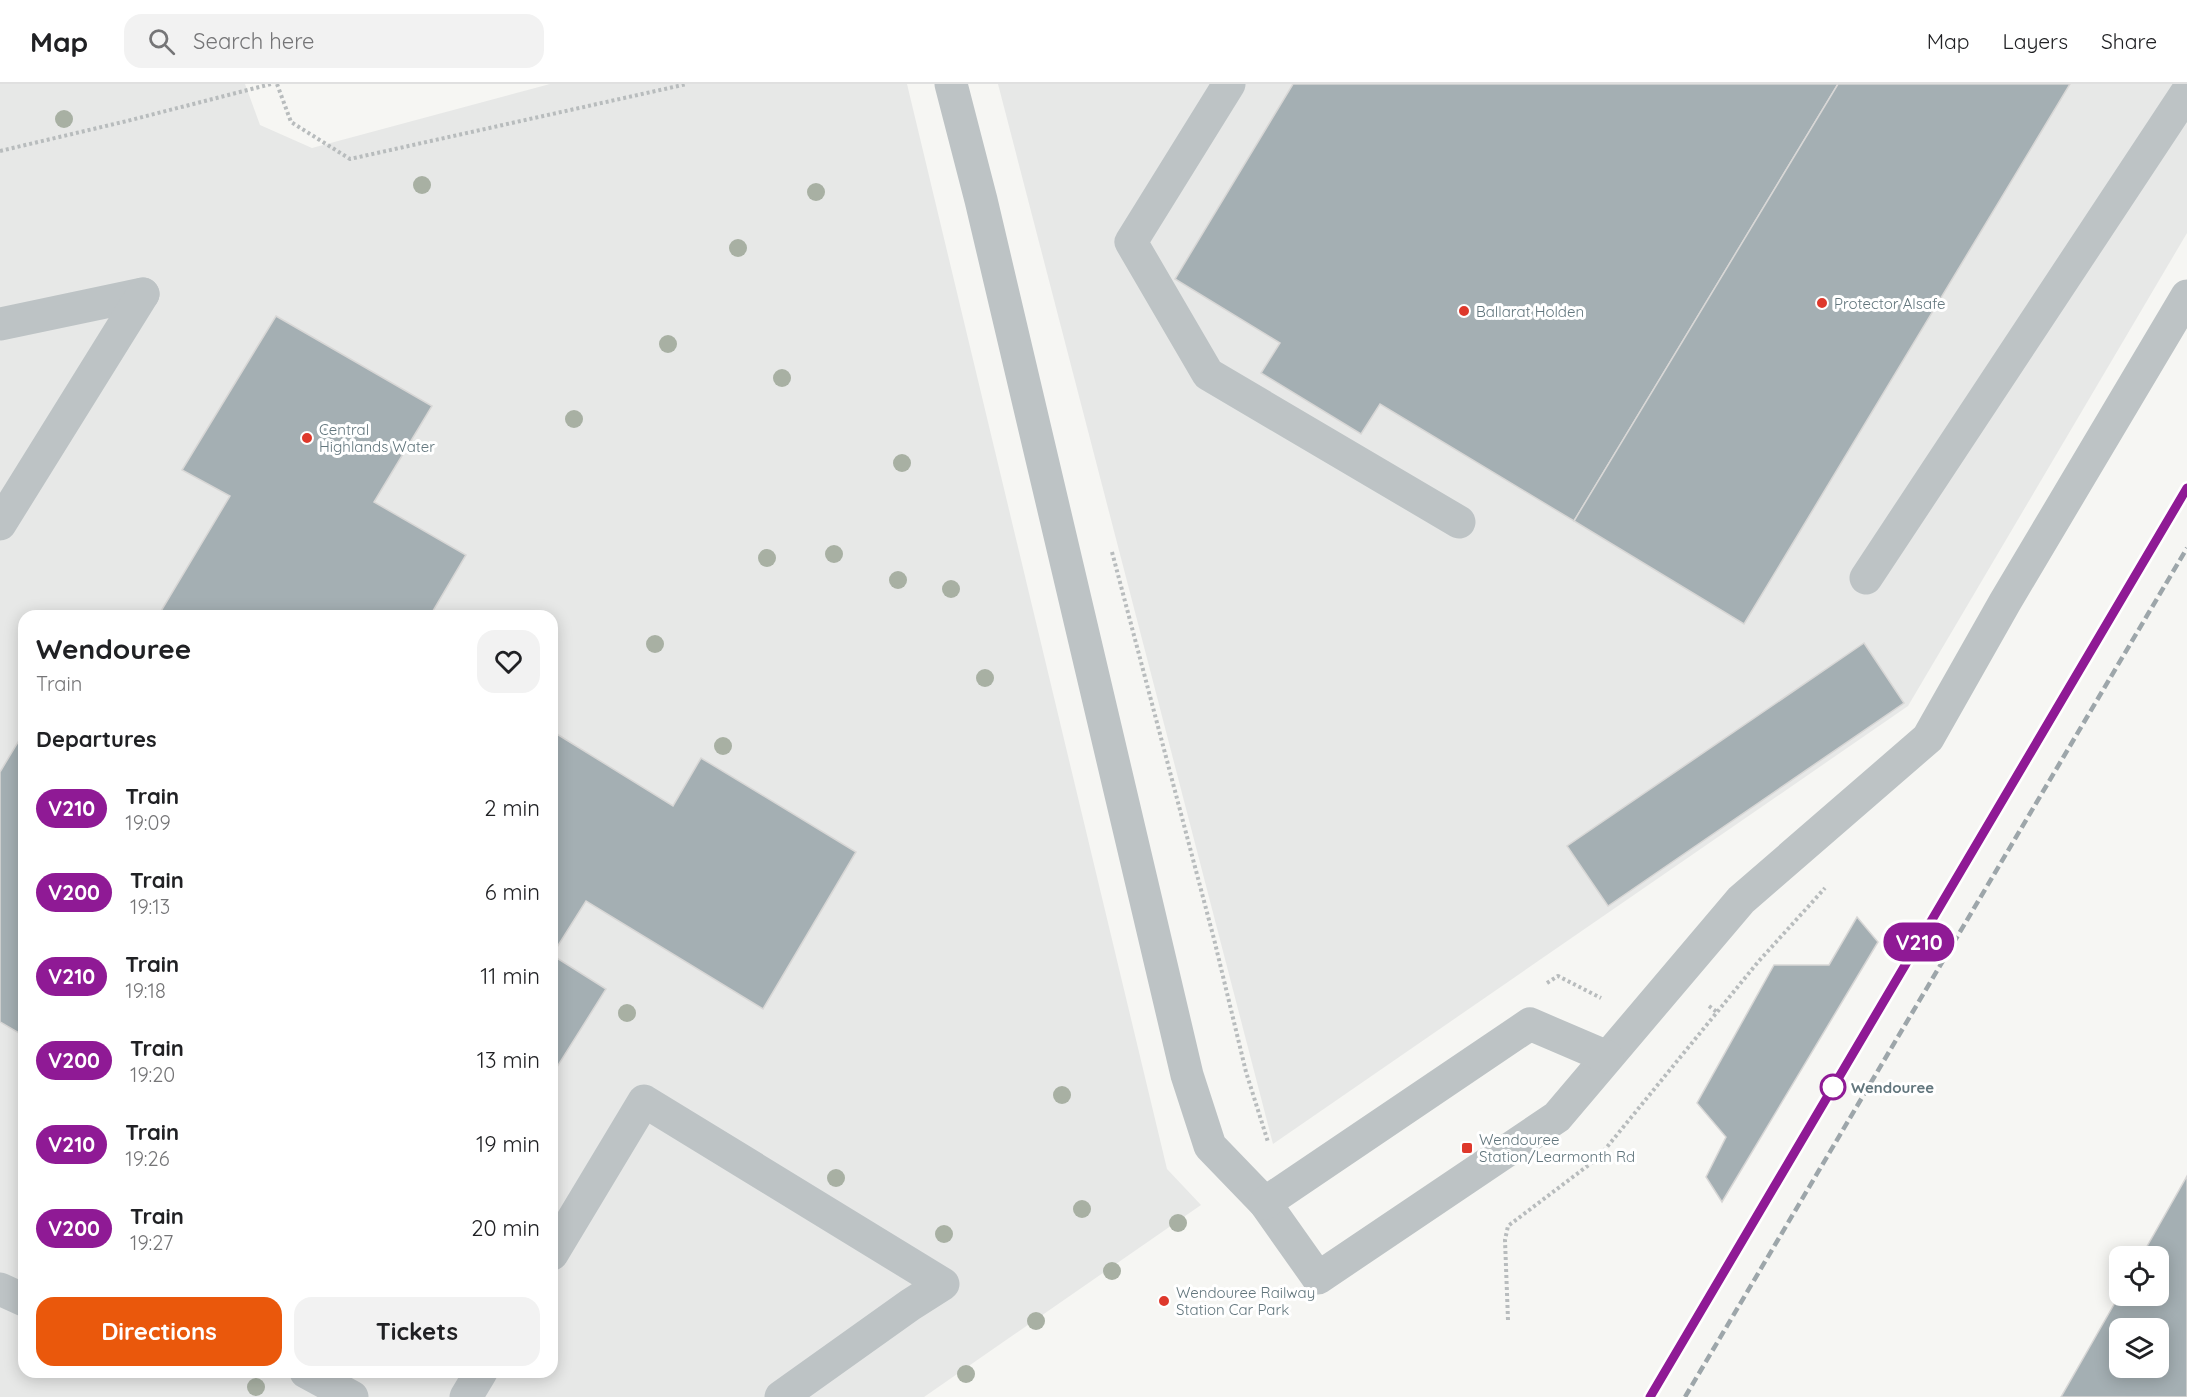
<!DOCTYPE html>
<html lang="en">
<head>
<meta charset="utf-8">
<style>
  body { margin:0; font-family:Quicksand,sans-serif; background:#f2f2f2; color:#202124; height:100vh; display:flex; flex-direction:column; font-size:22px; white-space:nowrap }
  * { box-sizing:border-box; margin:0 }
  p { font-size:20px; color:#757577 }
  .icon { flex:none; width:33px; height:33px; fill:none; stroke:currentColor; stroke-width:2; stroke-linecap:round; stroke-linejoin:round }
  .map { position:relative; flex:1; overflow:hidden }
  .side { position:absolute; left:18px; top:526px; width:540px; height:768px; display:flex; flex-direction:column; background:#fff; border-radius:18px; box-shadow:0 3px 15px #0003 }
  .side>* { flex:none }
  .badge { padding:0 12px; border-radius:20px; font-size:21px; line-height:39px }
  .controls { position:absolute; left:2109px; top:1162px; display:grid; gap:12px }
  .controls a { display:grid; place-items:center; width:60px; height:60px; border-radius:12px; background:#fff; box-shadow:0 3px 15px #0003; font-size:30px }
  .map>.badge { position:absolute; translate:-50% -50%; box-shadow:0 0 0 3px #fff }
  h2 { padding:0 18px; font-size:22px; line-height:54px }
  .round { display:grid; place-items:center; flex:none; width:63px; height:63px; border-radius:18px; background:#f2f2f2 }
  .head { display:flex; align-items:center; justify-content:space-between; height:102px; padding:0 18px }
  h1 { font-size:28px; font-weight:700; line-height:45px }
  .button { display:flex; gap:12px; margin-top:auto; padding:12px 18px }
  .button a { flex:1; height:69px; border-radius:18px; background:#ea580c; color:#fff; font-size:24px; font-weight:700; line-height:69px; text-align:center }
  .button a+a { background:#f2f2f2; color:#202124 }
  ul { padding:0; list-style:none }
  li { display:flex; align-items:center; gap:18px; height:84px; padding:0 18px }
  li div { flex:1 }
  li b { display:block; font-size:22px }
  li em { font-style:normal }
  li .badge { min-width:66px; font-weight:700; text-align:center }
  header { display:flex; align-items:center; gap:36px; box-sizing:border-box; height:84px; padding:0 30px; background:#fff; border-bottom:2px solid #e0e0e0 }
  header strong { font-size:28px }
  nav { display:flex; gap:33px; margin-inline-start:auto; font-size:21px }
  .search { width:420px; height:54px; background:#f2f2f2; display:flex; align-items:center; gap:15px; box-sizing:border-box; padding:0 21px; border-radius:18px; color:#757577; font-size:22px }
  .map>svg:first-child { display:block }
  .built { fill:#e7e8e7; fill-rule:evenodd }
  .building { fill:#a4afb3; stroke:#d8d7d6; stroke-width:1.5; fill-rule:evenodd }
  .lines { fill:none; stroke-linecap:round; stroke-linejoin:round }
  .path { stroke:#b8bcbd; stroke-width:4; stroke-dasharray:3 3; stroke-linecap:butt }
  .minor { stroke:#bdc3c5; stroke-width:33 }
  .rail { stroke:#9da6aa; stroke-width:4.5; stroke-dasharray:9 4.5; stroke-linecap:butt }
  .tree { fill:#a8b0a3 }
  .line-casing { stroke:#fff; stroke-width:14 }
  .line { stroke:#8f1a95; stroke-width:9 }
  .poi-dot { fill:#de382b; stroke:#fff; stroke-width:2 }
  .stop-dot { fill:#fff; stroke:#8f1a95; stroke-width:3 }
  .labels { text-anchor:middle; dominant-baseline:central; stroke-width:6; stroke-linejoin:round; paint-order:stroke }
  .poi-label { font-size:15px; fill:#62767d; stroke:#fff; text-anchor:start }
  .stop-label { font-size:15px; font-weight:bold; fill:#62767d; stroke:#fff; text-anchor:start }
</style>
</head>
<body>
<header>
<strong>Map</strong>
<div class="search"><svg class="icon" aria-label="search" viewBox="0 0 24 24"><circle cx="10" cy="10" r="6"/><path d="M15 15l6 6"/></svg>Search here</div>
<nav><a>Map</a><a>Layers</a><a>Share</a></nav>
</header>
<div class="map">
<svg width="2187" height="1313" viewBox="0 0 2187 1313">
  <rect width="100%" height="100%" fill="#f6f6f3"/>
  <!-- built -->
  <g class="built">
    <path d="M0,0H245L260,41L312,64L550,0H907L1167,1085L1201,1121L924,1313H0ZM24,532H552V1288H24Z"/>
    <polygon points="998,0 2187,0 2187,149 1908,622 1273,1060"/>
  </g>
  <!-- building -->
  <g class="building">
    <polygon points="1293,0 1838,0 1574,437 1380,320 1361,350 1261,289 1280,259 1175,195"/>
    <polygon points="1838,0 2070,0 1744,540 1574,437"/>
    <polygon points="276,232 432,322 374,418 466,471 430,532 158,532 230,412 182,386"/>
    <polygon points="1864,559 1904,619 1608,822 1567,762"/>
    <polygon points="552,647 673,722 701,674 856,768 763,925 586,817 552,871 606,905 552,991"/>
    <polygon points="24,648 24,952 0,938 0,688"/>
    <polygon points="1857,833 1878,858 1722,1118 1706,1093 1726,1053 1697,1019 1774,881 1829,881"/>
    <path d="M2187,1092V1313H2061L2120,1210V1212H2158V1173H2141ZM2120,1245H2158V1284H2120Z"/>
  </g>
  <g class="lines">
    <!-- path -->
    <g class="path">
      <polyline points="277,0 291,38 350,75 687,0"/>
      <polyline points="0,67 127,37 271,0"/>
      <polyline points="1112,468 1214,855 1246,988 1268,1058"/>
      <polyline points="1547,899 1558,892 1601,914"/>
      <polyline points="1709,922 1717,928"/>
      <polyline points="1508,1236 1505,1156 1508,1142 1598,1074 1758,878 1825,804"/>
    </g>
    <!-- minor -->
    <g class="minor">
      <polyline points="951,0 981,116 1187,991 1210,1062 1265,1119 1318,1194 1557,1033 1741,816 1928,654 2005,518 2187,212"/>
      <polyline points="1229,0 1131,158 1208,290 1459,438"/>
      <polyline points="0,240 143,210"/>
      <polyline points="0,440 143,210"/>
      <polyline points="1866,494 2187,8"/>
      <polyline points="1265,1119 1530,940 1607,973"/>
      <polyline points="552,1170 644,1017 943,1200 910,1221 781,1313"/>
      <polyline points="0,1205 24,1216"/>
      <polyline points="306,1288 352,1313"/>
      <polyline points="466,1313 481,1288"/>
    </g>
    <!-- rail -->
    <g class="rail">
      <polyline points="1650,1313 2187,404"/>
      <polyline points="1685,1313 2187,464"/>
    </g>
  </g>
  <!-- trees -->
  <g class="tree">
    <circle cx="64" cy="35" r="9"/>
    <circle cx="422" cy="101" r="9"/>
    <circle cx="816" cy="108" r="9"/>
    <circle cx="738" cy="164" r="9"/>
    <circle cx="668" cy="260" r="9"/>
    <circle cx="782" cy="294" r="9"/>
    <circle cx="574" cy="335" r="9"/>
    <circle cx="902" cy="379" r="9"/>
    <circle cx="834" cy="470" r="9"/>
    <circle cx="767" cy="474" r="9"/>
    <circle cx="898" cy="496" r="9"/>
    <circle cx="951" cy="505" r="9"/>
    <circle cx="655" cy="560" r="9"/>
    <circle cx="985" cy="594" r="9"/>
    <circle cx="723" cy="662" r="9"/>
    <circle cx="627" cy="929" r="9"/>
    <circle cx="1062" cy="1011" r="9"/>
    <circle cx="836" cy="1094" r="9"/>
    <circle cx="1082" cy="1125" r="9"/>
    <circle cx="1178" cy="1139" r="9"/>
    <circle cx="944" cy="1150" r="9"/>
    <circle cx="1112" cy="1187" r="9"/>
    <circle cx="1036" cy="1237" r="9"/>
    <circle cx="966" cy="1290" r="9"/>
    <circle cx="256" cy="1303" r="9"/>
  </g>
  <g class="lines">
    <!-- line casing -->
    <g class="line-casing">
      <polyline id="line" points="1650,1313 2187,404"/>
    </g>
    <!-- line -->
    <use href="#line" class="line"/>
  </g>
  <!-- markers -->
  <g class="poi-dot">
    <circle cx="1822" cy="219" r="6"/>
    <circle cx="1464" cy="227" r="6"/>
    <circle cx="307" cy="354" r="6"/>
    <rect x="1461" y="1058" width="12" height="12" rx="3"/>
    <circle cx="1164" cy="1217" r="6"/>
  </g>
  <circle class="stop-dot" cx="1833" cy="1003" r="12"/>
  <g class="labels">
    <!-- poi labels -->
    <g class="poi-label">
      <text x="1834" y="219">Protector Alsafe</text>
      <text x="1476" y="227">Ballarat Holden</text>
      <text x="319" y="345">Central<tspan x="319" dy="17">Highlands Water</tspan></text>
      <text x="1479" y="1055">Wendouree<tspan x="1479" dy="17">Station/Learmonth Rd</tspan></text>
      <text x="1176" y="1208">Wendouree Railway<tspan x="1176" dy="17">Station Car Park</tspan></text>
    </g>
    <!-- stop labels -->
    <g class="stop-label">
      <text x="1851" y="1003">Wendouree</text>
    </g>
  </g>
</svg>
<div class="controls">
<a><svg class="icon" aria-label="locate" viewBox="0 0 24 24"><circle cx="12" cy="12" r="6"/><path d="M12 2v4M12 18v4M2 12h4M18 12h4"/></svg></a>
<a><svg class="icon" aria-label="layers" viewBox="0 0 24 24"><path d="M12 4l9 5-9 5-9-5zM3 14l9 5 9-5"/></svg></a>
</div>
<b class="badge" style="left:1919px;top:858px;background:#8f1a95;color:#fff">V210</b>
<section class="side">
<div class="head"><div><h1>Wendouree</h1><p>Train</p></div><a class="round"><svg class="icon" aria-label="heart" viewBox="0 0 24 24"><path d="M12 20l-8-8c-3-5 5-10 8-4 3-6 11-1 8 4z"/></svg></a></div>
<h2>Departures</h2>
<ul>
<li><span class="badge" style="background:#8f1a95;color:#fff">V210</span><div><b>Train</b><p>19:09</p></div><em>2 min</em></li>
<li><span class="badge" style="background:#8f1a95;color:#fff">V200</span><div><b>Train</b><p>19:13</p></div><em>6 min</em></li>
<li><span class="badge" style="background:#8f1a95;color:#fff">V210</span><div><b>Train</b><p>19:18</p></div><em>11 min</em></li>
<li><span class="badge" style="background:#8f1a95;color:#fff">V200</span><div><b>Train</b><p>19:20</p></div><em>13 min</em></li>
<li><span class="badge" style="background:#8f1a95;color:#fff">V210</span><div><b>Train</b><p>19:26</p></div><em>19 min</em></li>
<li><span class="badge" style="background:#8f1a95;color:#fff">V200</span><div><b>Train</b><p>19:27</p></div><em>20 min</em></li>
</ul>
<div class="button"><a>Directions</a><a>Tickets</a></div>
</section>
</div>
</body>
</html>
